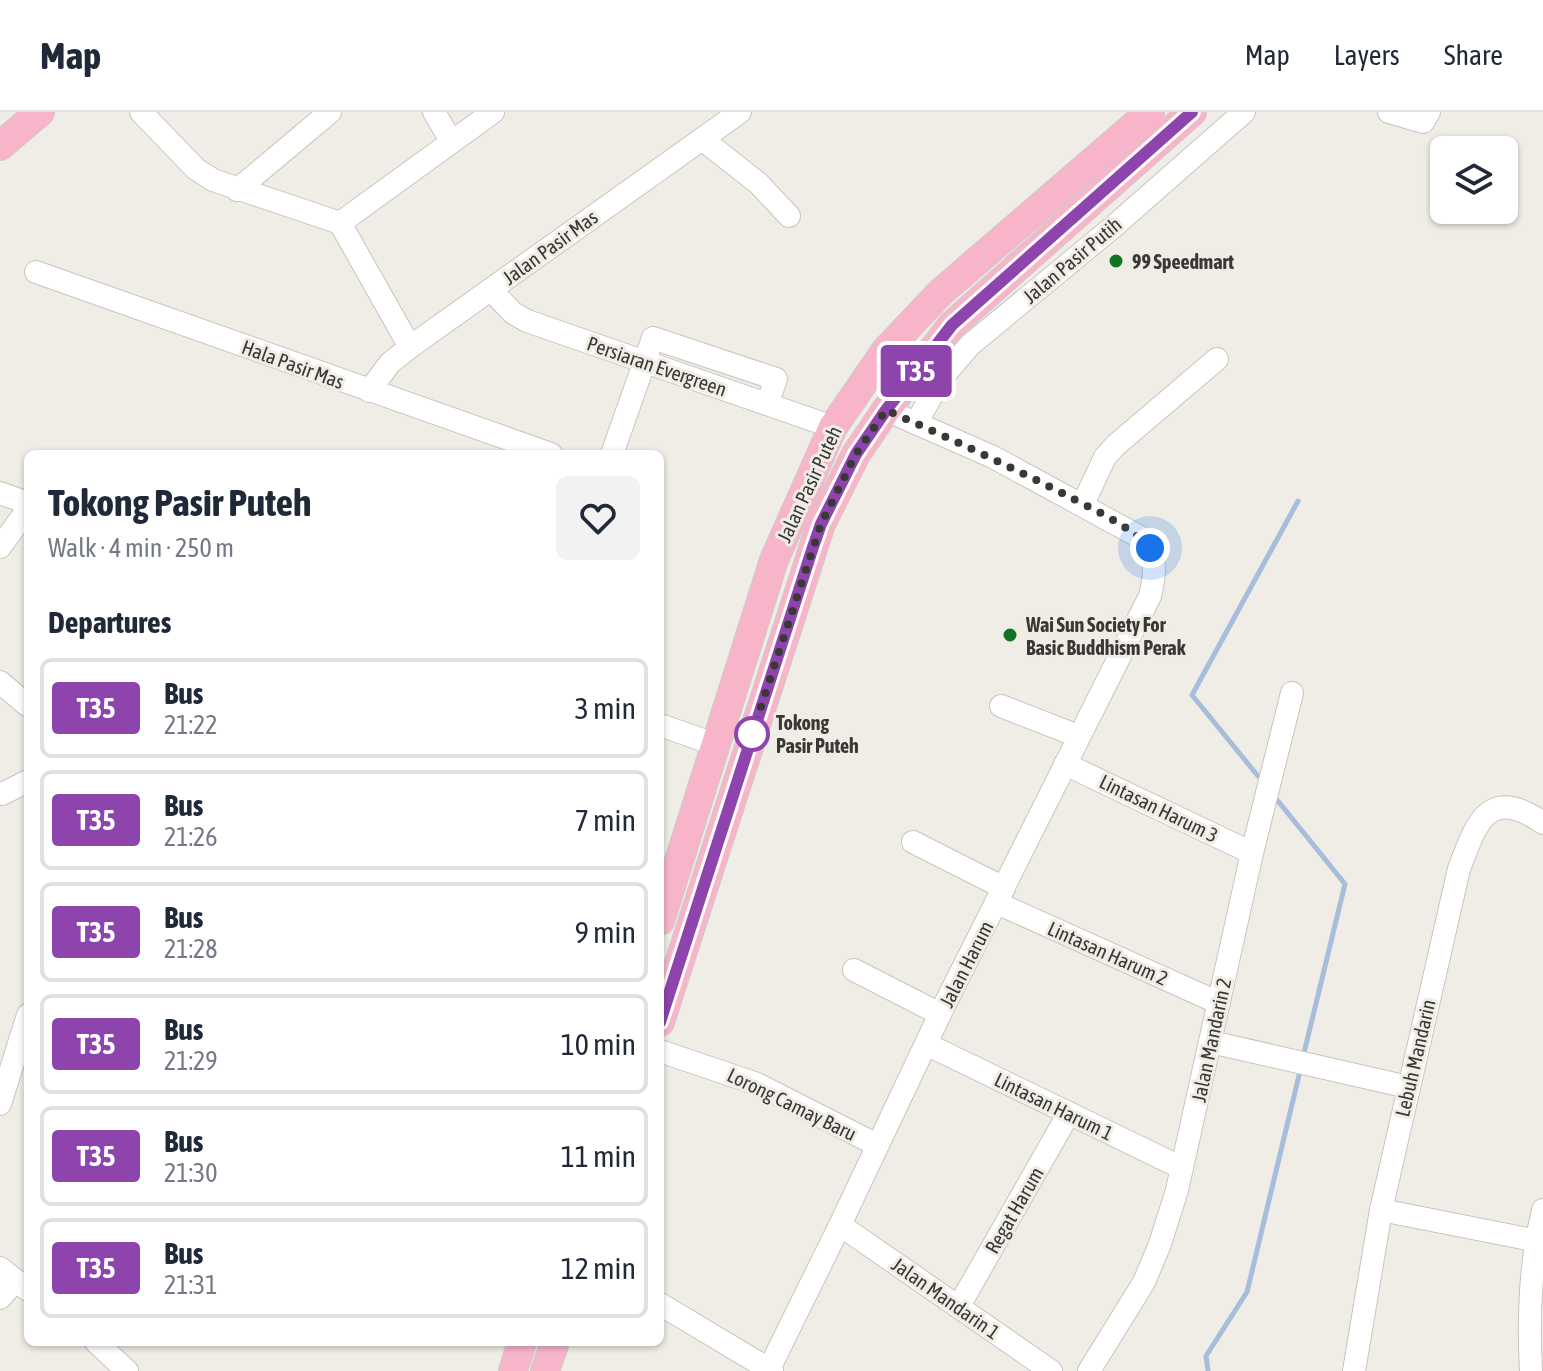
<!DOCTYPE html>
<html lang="en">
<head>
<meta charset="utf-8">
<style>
  body { margin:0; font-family:"Asap Condensed",sans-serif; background:#f2f2f3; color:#1f2937; height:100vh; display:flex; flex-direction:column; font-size:30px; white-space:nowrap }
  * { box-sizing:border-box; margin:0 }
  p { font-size:26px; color:#747a83 }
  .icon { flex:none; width:44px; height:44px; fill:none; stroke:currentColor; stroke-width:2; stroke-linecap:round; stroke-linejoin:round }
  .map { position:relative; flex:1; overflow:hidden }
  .details { position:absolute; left:24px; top:338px; width:640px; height:896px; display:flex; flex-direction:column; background:#fff; border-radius:12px; box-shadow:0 2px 6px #0004 }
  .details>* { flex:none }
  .badge { padding:0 16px; border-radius:6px; font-size:28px; line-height:52px }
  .buttons { position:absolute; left:1430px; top:24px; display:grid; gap:16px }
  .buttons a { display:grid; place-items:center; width:88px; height:88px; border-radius:12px; background:#fff; box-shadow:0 2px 6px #0004; font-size:40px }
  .you { position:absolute; width:40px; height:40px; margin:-20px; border:6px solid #fff; border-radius:50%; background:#1a73e8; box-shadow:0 0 0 12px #1a73e833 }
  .map>.badge { position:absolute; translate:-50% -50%; box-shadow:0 0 0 4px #fff }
  h2 { padding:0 24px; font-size:30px; line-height:72px }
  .round { display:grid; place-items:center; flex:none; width:84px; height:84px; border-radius:12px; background:#f2f2f3 }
  .overview { display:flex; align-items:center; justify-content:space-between; height:136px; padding:0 24px }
  h1 { font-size:38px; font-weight:700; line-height:60px }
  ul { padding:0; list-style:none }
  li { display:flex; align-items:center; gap:24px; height:100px; margin:0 16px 12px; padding:0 8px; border:4px solid #e0e1e3; border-radius:12px }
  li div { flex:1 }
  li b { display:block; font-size:30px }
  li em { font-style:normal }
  li .badge { min-width:88px; font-weight:700; text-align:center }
  header { display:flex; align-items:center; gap:48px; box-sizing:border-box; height:112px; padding:0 40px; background:#fff; border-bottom:2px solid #e0e1e3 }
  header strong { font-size:38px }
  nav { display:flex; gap:44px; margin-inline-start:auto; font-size:28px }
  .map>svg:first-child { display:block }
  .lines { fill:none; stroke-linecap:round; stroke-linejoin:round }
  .stream { stroke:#a7bddc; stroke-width:5 }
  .minor-casing { stroke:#c7c5be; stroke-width:24 }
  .major-casing { stroke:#cccbca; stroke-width:30 }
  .minor { stroke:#fff; stroke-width:22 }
  .major { stroke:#f8b5c9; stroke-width:28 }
  .line-casing { stroke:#fff; stroke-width:18 }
  .line { stroke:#8e44ad; stroke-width:12 }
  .walk { stroke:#393835; stroke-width:8; stroke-dasharray:0 14.4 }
  .poi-dot { fill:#117425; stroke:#efede5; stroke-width:3 }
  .stop-dot { fill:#fff; stroke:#8e44ad; stroke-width:4 }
  .labels { text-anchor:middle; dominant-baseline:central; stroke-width:6; stroke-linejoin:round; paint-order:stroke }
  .street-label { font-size:20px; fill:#393835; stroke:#efede5 }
  .poi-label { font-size:20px; font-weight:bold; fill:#393835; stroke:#efede5; text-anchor:start }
  .stop-label { font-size:20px; font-weight:bold; fill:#393835; stroke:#efede5; text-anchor:start }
</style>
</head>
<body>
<header>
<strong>Map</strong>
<nav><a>Map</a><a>Layers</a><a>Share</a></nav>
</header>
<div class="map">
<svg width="1543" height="1259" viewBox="0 0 1543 1259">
  <rect width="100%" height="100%" fill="#efede5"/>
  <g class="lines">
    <!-- stream -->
    <g class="stream">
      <polyline points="1258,664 1192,583 1298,389"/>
      <polyline points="1278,689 1345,772 1303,945"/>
      <polyline points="1208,1259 1206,1244 1247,1180 1301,955"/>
    </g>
    <!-- minor casing -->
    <g class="minor-casing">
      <g id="minor">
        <polyline points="141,0 196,57 213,68 340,111 493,0"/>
        <polyline points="434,0 451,29"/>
        <polyline points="1389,0 1423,10 1429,0"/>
        <polyline points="702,27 758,71 789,104"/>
        <polyline points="237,78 330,0"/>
        <polyline points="340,111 410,235"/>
        <polyline points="36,160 551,342"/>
        <polyline points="491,178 513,201 527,209 833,315"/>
        <polyline points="369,279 390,251 410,235 740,0"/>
        <polyline points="916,311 942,266 970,233 1113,115 1244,0"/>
        <polyline points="612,342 653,226 776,267 767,292"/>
        <polyline points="0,381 28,391"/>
        <polyline points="1083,392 1105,345 1116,333 1217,247"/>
        <polyline points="0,435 28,397"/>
        <polyline points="0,570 27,593"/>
        <polyline points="1001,594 1078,624"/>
        <polyline points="660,613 717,633"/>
        <polyline points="1065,652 1252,741"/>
        <polyline points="2,682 28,669"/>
        <polyline points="913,730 1004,776"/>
        <polyline points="997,791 1219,891"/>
        <polyline points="854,858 940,902"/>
        <polyline points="1211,930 1408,975"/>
        <polyline points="926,932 1182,1056"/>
        <polyline points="660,939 757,972 877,1033"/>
        <polyline points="0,992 28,903"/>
        <polyline points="1381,1098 1543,1130"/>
        <polyline points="840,1113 1051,1259"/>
        <polyline points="0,1156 28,1178"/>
        <polyline points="0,1186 15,1169"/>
        <polyline points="660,1192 772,1259"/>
        <polyline points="959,1194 1069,1001"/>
        <polyline points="96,1230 127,1259"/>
        <path d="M769,1257L840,1113L940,902L1150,484C1156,460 1157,444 1140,425L993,345L886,298"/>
        <polyline points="1089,1259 1144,1170 1160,1132 1177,1078 1252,741 1292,581"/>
        <path d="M1354,1259L1381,1098L1459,757C1476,712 1488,672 1543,711"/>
        <path d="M1531,1259C1528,1205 1530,1151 1543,1098"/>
      </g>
    </g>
    <!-- major casing -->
    <g class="major-casing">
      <g id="major">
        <polyline points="0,34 40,0"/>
        <polyline points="660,809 774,448 833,315 886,238 940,181 1150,0"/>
        <polyline points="660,910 821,412 856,342 886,298 952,213 1192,0"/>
        <polyline points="513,1259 522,1230"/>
        <polyline points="545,1259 555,1230"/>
      </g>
    </g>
    <!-- minor -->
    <use href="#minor" class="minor"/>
    <!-- major -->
    <use href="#major" class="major"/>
  </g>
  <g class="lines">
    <!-- line casing -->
    <g class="line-casing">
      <polyline id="line" points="660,910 812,438 821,412 856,342 886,298 952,213 1192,0"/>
    </g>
    <!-- line -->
    <use href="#line" class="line"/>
    <!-- walk -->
    <path class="walk" d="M752,622L821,412L856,342L886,298C947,325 1007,353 1066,383C1094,398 1129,413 1150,436"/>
  </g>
  <!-- markers -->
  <g class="poi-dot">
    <circle cx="1116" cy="149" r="8"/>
    <circle cx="1010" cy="523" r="8"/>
  </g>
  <circle class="stop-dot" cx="752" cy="622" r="16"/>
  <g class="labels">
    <!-- street labels -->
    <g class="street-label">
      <text transform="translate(550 135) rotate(-36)">Jalan Pasir Mas</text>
      <text transform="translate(1072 148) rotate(-40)">Jalan Pasir Putih</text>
      <text transform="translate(293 252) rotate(20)">Hala Pasir Mas</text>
      <text transform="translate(657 254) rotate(19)">Persiaran Evergreen</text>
      <text transform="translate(809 372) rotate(-65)">Jalan Pasir Puteh</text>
      <text transform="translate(1159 696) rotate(26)">Lintasan Harum 3</text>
      <text transform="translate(1108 841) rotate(24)">Lintasan Harum 2</text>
      <text transform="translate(966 852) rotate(-63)">Jalan Harum</text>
      <text transform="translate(1211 928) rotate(-78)">Jalan Mandarin 2</text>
      <text transform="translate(1415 946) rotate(-77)">Lebuh Mandarin</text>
      <text transform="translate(792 992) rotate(26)">Lorong Camay Baru</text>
      <text transform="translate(1054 994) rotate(26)">Lintasan Harum 1</text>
      <text transform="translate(1014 1098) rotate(-60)">Regat Harum</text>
      <text transform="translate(946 1186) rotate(35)">Jalan Mandarin 1</text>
    </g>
    <!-- poi labels -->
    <g class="poi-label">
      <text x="1132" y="149">99 Speedmart</text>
      <text x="1026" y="512">Wai Sun Society For<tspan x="1026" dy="23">Basic Buddhism Perak</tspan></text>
    </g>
    <!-- stop labels -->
    <g class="stop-label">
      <text x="776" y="610">Tokong<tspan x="776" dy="23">Pasir Puteh</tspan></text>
    </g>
  </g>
</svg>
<div class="buttons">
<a><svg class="icon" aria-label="layers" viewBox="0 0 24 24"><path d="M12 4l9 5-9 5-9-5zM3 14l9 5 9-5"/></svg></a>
</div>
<div class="you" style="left:1150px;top:436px"></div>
<b class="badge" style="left:916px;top:259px;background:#8e44ad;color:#fff">T35</b>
<section class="details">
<div class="overview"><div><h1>Tokong Pasir Puteh</h1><p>Walk · 4 min · 250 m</p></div><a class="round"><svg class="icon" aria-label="heart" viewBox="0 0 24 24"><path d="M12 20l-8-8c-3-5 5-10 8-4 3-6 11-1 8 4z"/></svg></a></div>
<h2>Departures</h2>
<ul>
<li><span class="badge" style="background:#8e44ad;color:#fff">T35</span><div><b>Bus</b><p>21:22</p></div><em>3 min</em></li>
<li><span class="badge" style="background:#8e44ad;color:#fff">T35</span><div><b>Bus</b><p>21:26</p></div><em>7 min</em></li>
<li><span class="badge" style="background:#8e44ad;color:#fff">T35</span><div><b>Bus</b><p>21:28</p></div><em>9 min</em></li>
<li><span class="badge" style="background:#8e44ad;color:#fff">T35</span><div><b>Bus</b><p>21:29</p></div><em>10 min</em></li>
<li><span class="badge" style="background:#8e44ad;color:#fff">T35</span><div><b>Bus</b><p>21:30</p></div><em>11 min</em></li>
<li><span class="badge" style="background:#8e44ad;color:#fff">T35</span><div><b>Bus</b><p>21:31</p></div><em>12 min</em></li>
</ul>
</section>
</div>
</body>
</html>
